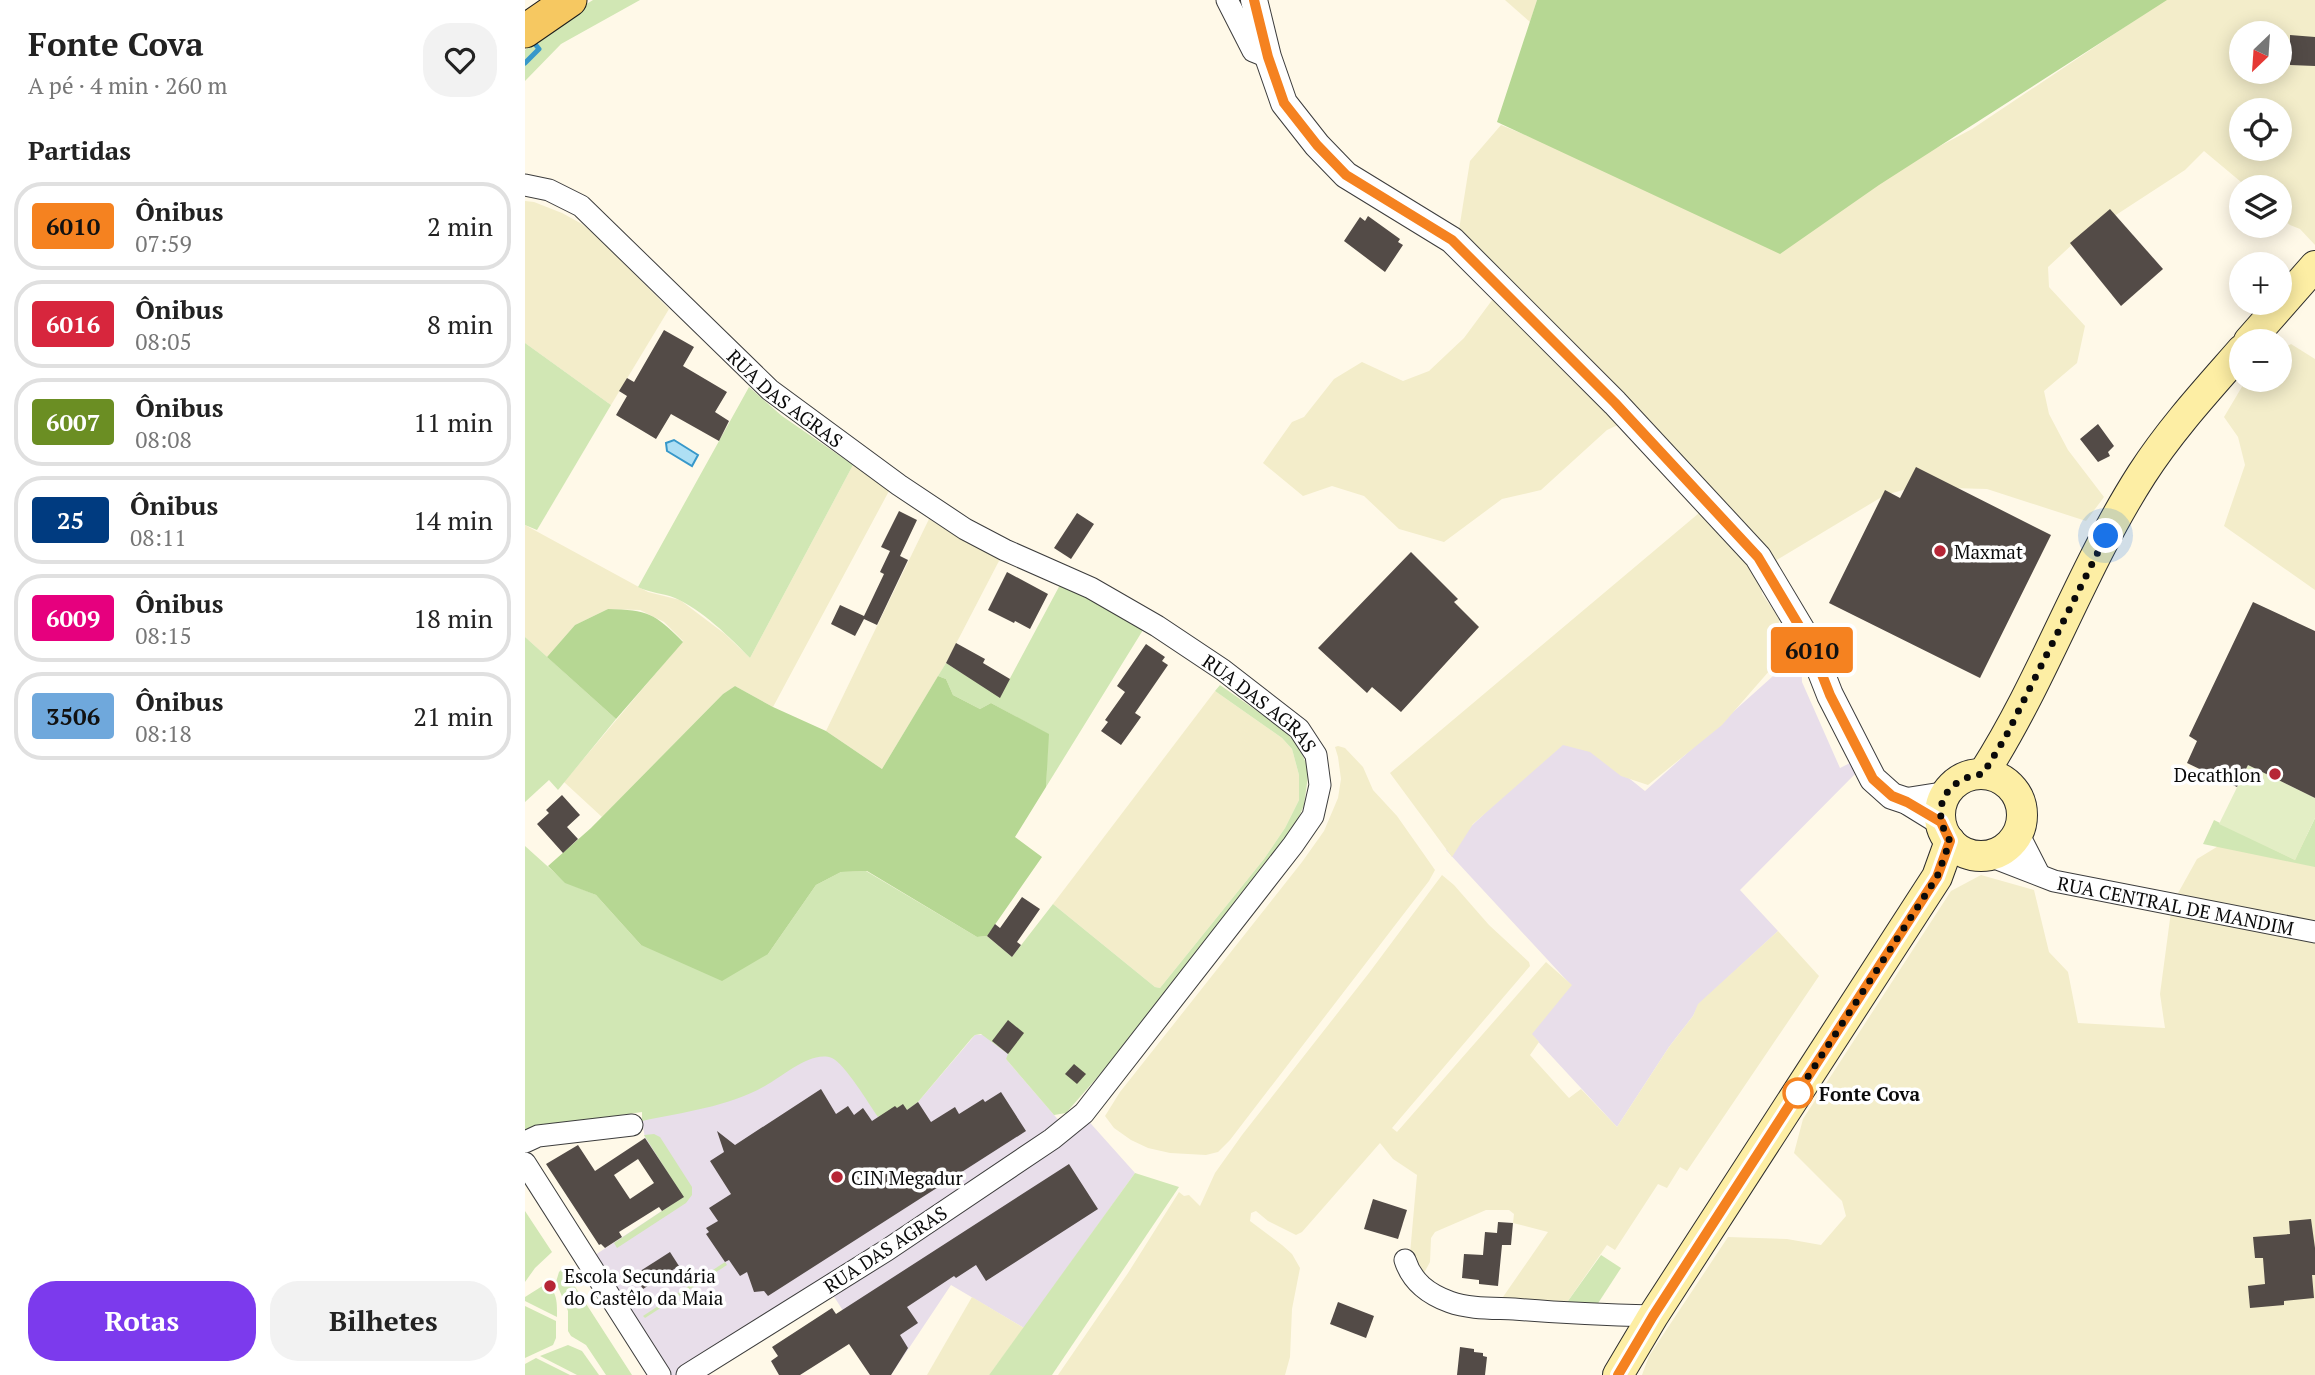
<!DOCTYPE html>
<html lang="pt">
<head>
<meta charset="utf-8">
<style>
  body { margin:0; font-family:"PT Serif",serif; background:#f2f2f2; color:#222; height:100vh; display:flex; flex-direction:column; font-size:26px; white-space:nowrap }
  * { box-sizing:border-box; margin:0 }
  p { font-size:23px; color:#767676 }
  .icon { flex:none; width:38px; height:38px; fill:none; stroke:currentColor; stroke-width:2; stroke-linecap:round; stroke-linejoin:round }
  .map { position:relative; flex:1; overflow:hidden }
  .panel { display:flex; flex-direction:column; background:#fff; width:525px }
  .panel>* { flex:none }
  .badge { padding:0 14px; border-radius:5px; font-size:24px; line-height:46px }
  .needle { width:46px; rotate:205deg }
  .tools { position:absolute; left:1704px; top:21px; display:grid; gap:14px }
  .tools a { display:grid; place-items:center; width:63px; height:63px; border-radius:50%; background:#fff; box-shadow:0 4px 18px #0003; font-size:35px }
  .you { position:absolute; width:35px; height:35px; margin:-18px; border:5px solid #fff; border-radius:50%; background:#1a73e8; box-shadow:0 0 0 10px #1a73e833 }
  .map>.badge { position:absolute; translate:-50% -50%; box-shadow:0 0 0 4px #fff }
  h2 { padding:0 28px; font-size:26px; line-height:63px }
  .round { display:grid; place-items:center; flex:none; width:74px; height:74px; border-radius:28px; background:#f2f2f2 }
  .summary { display:flex; align-items:center; justify-content:space-between; height:119px; padding:0 28px }
  h1 { font-size:33px; font-weight:700; line-height:52px }
  .cta { display:flex; gap:14px; margin-top:auto; padding:14px 28px }
  .cta a { flex:1; height:80px; border-radius:28px; background:#7c3aed; color:#fff; font-size:28px; font-weight:700; line-height:80px; text-align:center }
  .cta a+a { background:#f2f2f2; color:#222 }
  ul { padding:0; list-style:none }
  li { display:flex; align-items:center; gap:21px; height:88px; margin:0 14px 10px; padding:0 14px; border:4px solid #e0e0e0; border-radius:28px }
  li div { flex:1 }
  li b { display:block; font-size:26px }
  li em { font-style:normal }
  li .badge { min-width:77px; font-weight:700; text-align:center }
  main { display:flex; flex:1; min-height:0 }
  .map>svg:first-child { display:block }
  .industrial { fill:#e8deea }
  .farmland { fill:#f3edca; fill-rule:evenodd }
  .green { fill:#d1e7b4 }
  .forest { fill:#b6d793 }
  .pitch { fill:#e3eec5 }
  .water { fill:#aedff4; stroke:#3798ca; stroke-width:2 }
  .lines { fill:none; stroke-linecap:round; stroke-linejoin:round }
  .stream { stroke:#3798ca; stroke-width:5 }
  .building { fill:#534b47; fill-rule:evenodd }
  .minor-casing { stroke:#3d3d3d; stroke-width:23 }
  .tertiary-casing { stroke:#3d3d3d; stroke-width:28 }
  .secondary-casing { stroke:#2c2c2c; stroke-width:32 }
  .primary-casing { stroke:#1b1b1b; stroke-width:35 }
  .minor { stroke:#fff; stroke-width:21 }
  .tertiary { stroke:#fff; stroke-width:26 }
  .secondary { stroke:#fdeea4; stroke-width:30 }
  .primary { stroke:#f6c861; stroke-width:33 }
  .line-casing { stroke:#fff; stroke-width:16 }
  .line { stroke:#f58220; stroke-width:10 }
  .walk { stroke:#0a0a0a; stroke-width:7; stroke-dasharray:0 12.6 }
  .poi-dot { fill:#b62636; stroke:#fff; stroke-width:2.5 }
  .stop-dot { fill:#fff; stroke:#f58220; stroke-width:3.5 }
  .labels { text-anchor:middle; dominant-baseline:central; stroke-width:7; stroke-linejoin:round; paint-order:stroke }
  .street-label { font-size:19px; fill:#0a0a0a; stroke:#fff }
  .poi-label { font-size:19px; fill:#0a0a0a; stroke:#fff; text-anchor:start }
  .stop-label { font-size:19px; font-weight:bold; fill:#0a0a0a; stroke:#fff; text-anchor:start }
</style>
</head>
<body>
<main>
<section class="panel">
<div class="summary"><div><h1>Fonte Cova</h1><p>A pé · 4 min · 260 m</p></div><a class="round"><svg class="icon" aria-label="heart" viewBox="0 0 24 24"><path d="M12 20l-8-8c-3-5 5-10 8-4 3-6 11-1 8 4z"/></svg></a></div>
<h2>Partidas</h2>
<ul>
<li><span class="badge" style="background:#f58220;color:#111">6010</span><div><b>Ônibus</b><p>07:59</p></div><em>2 min</em></li>
<li><span class="badge" style="background:#d7263d;color:#fff">6016</span><div><b>Ônibus</b><p>08:05</p></div><em>8 min</em></li>
<li><span class="badge" style="background:#6b8e23;color:#fff">6007</span><div><b>Ônibus</b><p>08:08</p></div><em>11 min</em></li>
<li><span class="badge" style="background:#003b80;color:#fff">25</span><div><b>Ônibus</b><p>08:11</p></div><em>14 min</em></li>
<li><span class="badge" style="background:#e6007e;color:#fff">6009</span><div><b>Ônibus</b><p>08:15</p></div><em>18 min</em></li>
<li><span class="badge" style="background:#6fa8dc;color:#111">3506</span><div><b>Ônibus</b><p>08:18</p></div><em>21 min</em></li>
</ul>
<div class="cta"><a>Rotas</a><a>Bilhetes</a></div>
</section>
<div class="map">
<svg width="1790" height="1375" viewBox="0 0 1790 1375">
  <rect width="100%" height="100%" fill="#fff9e8"/>
  <!-- industrial -->
  <g class="industrial">
    <polygon points="1276,651 1277,682 1315,768 1325,763 1337,767 1215,890 1253,931 1174,1004 1168,1016 1144,1047 1092,1127 1006,1034 1046,985 921,850 1046,732 1120,791"/>
    <polygon points="499,1033 481,1059 542,1130 559,1116 610,1173 499,1328 426,1285 366,1375 359,1375 301,1284 158,1375 138,1375 64,1259 158,1197 120,1138 117,1121 274,1060 305,1052 378,1104 382,1109 393,1102 450,1035"/>
  </g>
  <!-- farmland -->
  <g class="farmland">
    <polygon points="980,0 1012,0 1005,22"/>
    <path d="M1640,0H1790V245L1775,229L1765,225L1755,217V187H1722L1679,151L1660,170L1551,241L1523,267L1524,287L1560,326L1552,363L1519,391L1524,414L1543,450L1579,497L1561,521L1462,489L1389,487L1360,495L1235,570L1237,594L1254,618L1252,662L1197,725L1123,785L1096,776L1065,752L1038,745L948,824L927,857L865,773L1180,508L1114,415L1082,430L1016,490L977,499L919,542L874,529L839,496L807,486L778,496L738,463L767,422L779,417L809,379L837,362L878,381L904,371L939,338L979,284L933,236L945,161L976,125L1190,213L1315,199L1447,129ZM1717,33H1755V72H1717ZM1717,110H1755V149H1717Z"/>
    <polygon points="0,201 9,202 37,213 57,224 75,239 144,309 86,405 0,343"/>
    <polygon points="1766,344 1790,359 1790,590 1699,526 1720,465 1713,437 1699,417 1721,380 1755,380 1755,350"/>
    <polygon points="328,465 364,491 248,707 210,686 198,694 77,817 39,782 158,641 139,622 115,610 83,609 50,625 22,657 0,637 0,525 123,592 155,600 200,634 225,658"/>
    <polygon points="404,519 431,536 475,559 421,663 357,769 301,731"/>
    <polygon points="690,691 757,738 767,749 774,775 774,800 760,828 739,859 635,988 630,987 528,904"/>
    <polygon points="813,746 820,748 838,767 848,790 872,816 910,870 904,881 705,1140 693,1152 681,1155 645,1153 623,1148 606,1140 589,1128 580,1116 595,1092 777,862 799,831 813,798 816,779 813,757 810,747"/>
    <polygon points="1790,835 1790,1375 1117,1375 1124,1356 1203,1237 1262,1239 1296,1245 1321,1216 1317,1201 1269,1153 1278,1119 1426,891 1456,875 1509,890 1524,952 1543,972 1553,1023 1640,1028 1635,994 1647,904 1672,859 1695,845"/>
    <polygon points="917,875 929,885 964,925 1004,962 1005,966 867,1128 872,1132 1021,962 1047,985 1007,1034 1014,1042 1005,1055 1044,1098 1056,1089 1092,1127 1144,1047 1168,1016 1173,1004 1253,931 1294,976 1162,1171 1155,1167 1142,1188 1133,1184 1090,1250 1082,1245 1038,1308 981,1303 978,1297 1023,1232 988,1223 989,1214 984,1210 961,1210 910,1232 906,1238 905,1262 899,1273 890,1268 885,1254 892,1175 868,1159 855,1143 777,1232 771,1235 743,1221 731,1211 726,1213 725,1221 757,1245 767,1254 775,1268 767,1309 765,1357 760,1375 533,1375 603,1273 654,1192 659,1196 664,1195 675,1206 690,1173 717,1135 844,973"/>
    <polygon points="447,1297 499,1328 464,1375 402,1375"/>
  </g>
  <!-- green -->
  <g class="green">
    <polygon points="68,0 115,0 36,44 0,81 0,50 33,22"/>
    <polygon points="0,343 86,405 12,530 0,525"/>
    <path d="M224,387L257,416L328,465L225,658C206,638 176,609 150,598C138,593 125,593 113,587Z"/>
    <polygon points="536,583 618,630 521,787 523,734 466,703 455,709 428,695 421,679 413,676 421,663 475,697"/>
    <polygon points="0,637 91,719 33,790 24,780 0,802"/>
    <path d="M695,685L759,730L774,747L781,763L783,776L779,805L771,824L576,1073L541,1113L529,1115L481,1059L483,1054L456,1034L450,1035L446,1039L393,1102L382,1110L372,1108L353,1117C344,1104 320,1064 307,1058C286,1050 257,1077 240,1086C203,1107 159,1112 117,1121V1112L0,1129V846L40,882L71,895L116,945L243,954L291,885L316,872L341,871L452,937L462,936L487,957L528,904L630,987L635,988L739,859L760,828L774,800V775L767,749L757,738L690,691Z"/>
    <polygon points="1790,818 1790,867 1678,844 1689,820 1770,860"/>
    <polygon points="129,1134 135,1137 167,1187 167,1195 161,1203 92,1248 89,1243 158,1197 119,1135"/>
    <polygon points="610,1173 654,1187 527,1375 464,1375"/>
    <polygon points="0,1211 27,1252 10,1268 0,1282"/>
    <polygon points="1076,1255 1096,1268 1068,1311 1038,1308"/>
    <polygon points="200,1262 202,1265 120,1318 118,1316"/>
    <polygon points="38,1268 107,1375 81,1375 61,1345 46,1336 43,1331 43,1311 31,1282 34,1272"/>
    <path d="M19,1285C33,1289 32,1304 32,1317L0,1301V1297Z"/>
    <polygon points="0,1306 31,1321 31,1338 28,1345 0,1358"/>
    <polygon points="43,1345 57,1351 74,1375 52,1375 15,1356"/>
    <polygon points="11,1358 45,1375 0,1375 0,1364"/>
  </g>
  <!-- forest -->
  <g class="forest">
    <polygon points="1012,0 1642,0 1354,185 1255,254 972,122"/>
    <path d="M83,609C123,610 129,613 158,642L91,719L22,657L50,625Z"/>
    <polygon points="413,676 421,679 428,695 455,709 466,703 524,734 521,787 490,837 517,857 462,936 452,937 342,871 316,872 291,885 243,954 197,981 116,945 71,895 40,883 23,866 66,828 198,694 210,686 248,707 301,731 357,769"/>
  </g>
  <!-- pitch -->
  <polygon class="pitch" points="1723,765 1790,798 1790,818 1770,860 1694,824"/>
  <!-- water -->
  <polygon class="water" points="149,440 173,455 167,466 142,451 141,443"/>
  <g class="lines">
    <!-- stream -->
    <polyline class="stream" points="0,63 14,49 10,44"/>
  </g>
  <!-- building -->
  <g class="building">
    <polygon points="1765,35 1790,37 1790,66 1765,65"/>
    <polygon points="1585,209 1638,269 1596,306 1545,243"/>
    <polygon points="843,216 875,239 873,242 878,245 860,272 819,241 835,217 840,221"/>
    <polygon points="139,330 169,347 158,366 202,392 190,412 204,421 194,441 146,414 131,439 91,415 102,396 94,391 102,378 109,382"/>
    <polygon points="1573,424 1589,446 1583,452 1585,456 1573,462 1555,439"/>
    <polygon points="1391,467 1526,535 1455,678 1304,603 1360,490 1375,498"/>
    <polygon points="374,511 392,520 375,556 383,560 352,625 339,619 330,636 306,624 315,605 339,616 359,574 355,572 365,551 356,547"/>
    <polygon points="552,513 569,524 546,559 529,548"/>
    <polygon points="886,552 933,599 929,602 954,627 876,712 847,687 842,693 793,648"/>
    <polygon points="482,572 523,594 505,629 490,621 489,623 463,610"/>
    <polygon points="1728,602 1790,631 1790,798 1723,765 1712,787 1662,763 1672,741 1664,736"/>
    <polygon points="431,643 460,659 458,663 485,679 475,698 421,663"/>
    <polygon points="621,644 640,657 637,661 643,665 610,713 616,717 596,745 576,731 583,722 580,720 600,692 592,686"/>
    <polygon points="37,795 55,815 42,827 53,839 38,853 12,824 24,813 21,810"/>
    <polygon points="497,897 515,909 492,942 496,945 487,957 462,936 470,924 475,928"/>
    <polygon points="483,1020 499,1033 483,1054 467,1041"/>
    <polygon points="549,1064 561,1074 552,1084 540,1074"/>
    <polygon points="296,1089 311,1114 323,1106 329,1115 338,1108 347,1121 370,1106 372,1108 378,1104 382,1110 393,1102 406,1122 430,1107 434,1114 458,1099 460,1102 476,1092 501,1131 243,1296 239,1291 229,1292 222,1272 215,1276 204,1260 200,1262 181,1234 184,1232 181,1228 193,1221 184,1208 206,1194 185,1161 199,1152 192,1131 210,1145"/>
    <path d="M120,1138L159,1197L137,1211L134,1207L94,1232L97,1237L80,1248L76,1244L74,1245L21,1164L53,1145L70,1171ZM113,1159L129,1183L105,1199L89,1175Z"/>
    <polygon points="544,1164 573,1209 461,1281 451,1265 431,1278 429,1276 382,1307 393,1323 375,1335 383,1348 366,1375 345,1375 324,1344 275,1375 254,1375 246,1361 253,1356 247,1347 307,1308 311,1314"/>
    <polygon points="848,1199 882,1210 873,1239 839,1229"/>
    <polygon points="1786,1219 1790,1248 1790,1275 1787,1275 1789,1298 1759,1301 1759,1305 1725,1308 1723,1286 1740,1284 1738,1258 1730,1258 1728,1237 1765,1234 1764,1221"/>
    <polygon points="973,1222 988,1223 986,1245 977,1245 973,1286 954,1284 954,1280 937,1278 939,1254 958,1255 960,1232 972,1233"/>
    <polygon points="145,1252 154,1266 118,1289 109,1275"/>
    <polygon points="813,1302 849,1316 841,1338 805,1324"/>
    <polygon points="935,1347 949,1349 949,1352 958,1353 958,1356 962,1357 960,1375 932,1375"/>
  </g>
  <g class="lines">
    <!-- minor casing -->
    <g class="minor-casing">
      <g id="minor">
        <polyline points="702,0 728,51 743,57"/>
        <path id="s1" d="M0,185L24,190L56,206L245,390L374,485L440,529L480,550L566,588L632,626L698,670L774,729L791,755L795,785L788,816L768,845L559,1113L527,1139L362,1250L162,1375"/>
        <polyline points="1493,833 1514,874"/>
        <path id="s2" d="M1462,855L1529,881L1790,932"/>
        <polyline points="0,1142 13,1136 107,1125"/>
        <polyline points="0,1163 135,1375"/>
        <path d="M880,1260C887,1282 903,1294 925,1302C944,1309 968,1308 989,1309C1035,1313 1082,1315 1128,1316"/>
      </g>
    </g>
    <!-- tertiary casing -->
    <g class="tertiary-casing">
      <g id="tertiary">
        <polyline points="729,0 743,57 759,103 792,145 821,175 927,240 1090,403 1233,557 1285,644 1305,695 1348,779 1367,796 1382,801 1416,822"/>
        <polyline points="1382,801 1420,795"/>
      </g>
    </g>
    <!-- secondary casing -->
    <g class="secondary-casing">
      <g id="secondary">
        <polyline points="1724,341 1790,266"/>
        <path d="M1458,774C1519,679 1556,569 1617,474C1646,429 1682,390 1717,350"/>
        <circle cx="1456" cy="815" r="41"/>
        <polyline points="1093,1375 1128,1316 1412,877 1425,841"/>
      </g>
    </g>
    <!-- primary casing -->
    <g class="primary-casing">
      <polyline id="primary" points="0,31 45,0"/>
    </g>
    <!-- minor -->
    <use href="#minor" class="minor"/>
    <!-- tertiary -->
    <use href="#tertiary" class="tertiary"/>
    <!-- secondary -->
    <use href="#secondary" class="secondary"/>
    <!-- primary -->
    <use href="#primary" class="primary"/>
  </g>
  <g class="lines">
    <!-- line casing -->
    <g class="line-casing">
      <polyline id="line" points="729,0 743,57 759,103 792,145 821,175 927,240 1090,403 1233,557 1285,644 1305,695 1348,779 1367,796 1382,802 1416,822 1425,841 1412,877 1128,1316 1093,1375"/>
    </g>
    <!-- line -->
    <use href="#line" class="line"/>
    <!-- walk -->
    <path class="walk" d="M1273,1093L1271,1095L1412,877L1425,841C1404,809 1420,778 1458,774L1480,738L1581,536"/>
  </g>
  <!-- markers -->
  <g class="poi-dot">
    <circle cx="1415" cy="551" r="7"/>
    <circle cx="1750" cy="774" r="7"/>
    <circle cx="312" cy="1177" r="7"/>
    <circle cx="25" cy="1286" r="7"/>
  </g>
  <circle class="stop-dot" cx="1273" cy="1093" r="14"/>
  <g class="labels">
    <!-- street labels -->
    <g class="street-label">
      <text stroke="none"><textPath href="#s1" startOffset="341">RUA DAS AGRAS</textPath></text>
      <text stroke="none"><textPath href="#s1" startOffset="908">RUA DAS AGRAS</textPath></text>
      <text stroke="none"><textPath href="#s2" startOffset="196">RUA CENTRAL DE MANDIM</textPath></text>
      <text transform="translate(360 1249) rotate(-33)">RUA DAS AGRAS</text>
    </g>
    <!-- poi labels -->
    <g class="poi-label">
      <text x="1429" y="551">Maxmat</text>
      <text x="1736" y="774" text-anchor="end">Decathlon</text>
      <text x="326" y="1177">CIN Megadur</text>
      <text x="39" y="1275">Escola Secundária<tspan x="39" dy="22">do Castêlo da Maia</tspan></text>
    </g>
    <!-- stop labels -->
    <g class="stop-label">
      <text x="1294" y="1093">Fonte Cova</text>
    </g>
  </g>
</svg>
<div class="tools">
<a><svg class="needle" viewBox="-14 -14 28 28"><path d="M0-13l5 13h-10z" fill="#e53935"/><path d="M0 13l5-13h-10z" fill="#767676"/></svg></a>
<a><svg class="icon" aria-label="locate" viewBox="0 0 24 24"><circle cx="12" cy="12" r="6"/><path d="M12 2v4M12 18v4M2 12h4M18 12h4"/></svg></a>
<a><svg class="icon" aria-label="layers" viewBox="0 0 24 24"><path d="M12 4l9 5-9 5-9-5zM3 14l9 5 9-5"/></svg></a>
<a>+</a>
<a>−</a>
</div>
<div class="you" style="left:1581px;top:536px"></div>
<b class="badge" style="left:1287px;top:650px;background:#f58220;color:#111">6010</b>
</div>
</main>
</body>
</html>
